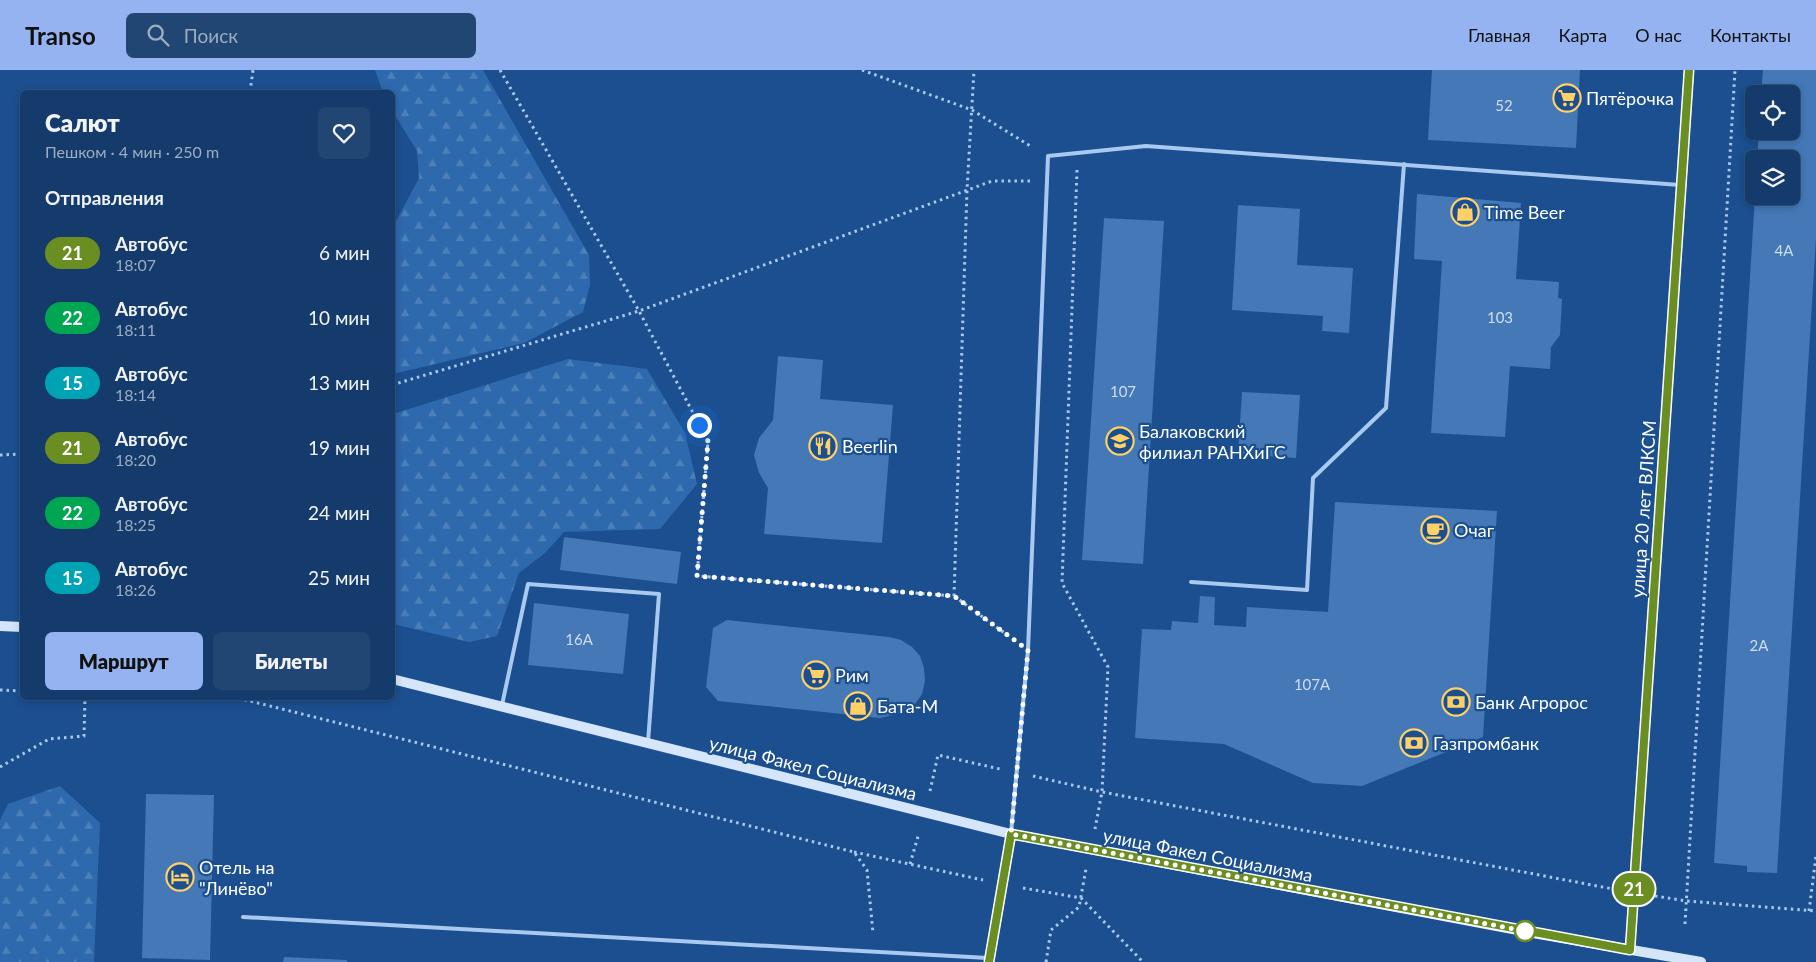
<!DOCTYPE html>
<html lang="ru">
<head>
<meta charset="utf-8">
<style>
  body { margin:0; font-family:Lato,sans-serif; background:#214673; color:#f1f3f6; height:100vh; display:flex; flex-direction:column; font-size:19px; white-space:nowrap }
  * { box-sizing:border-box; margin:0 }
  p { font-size:16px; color:#9dadc1 }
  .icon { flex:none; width:28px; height:28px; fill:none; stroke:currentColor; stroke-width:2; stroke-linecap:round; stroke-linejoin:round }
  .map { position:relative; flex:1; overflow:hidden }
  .details { position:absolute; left:20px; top:20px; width:375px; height:610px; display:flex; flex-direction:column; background:#143b6b; border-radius:8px; box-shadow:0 2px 8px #0003,0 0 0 1px #33557e }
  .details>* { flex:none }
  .badge { padding:0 10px; border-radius:16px; font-size:18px; line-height:32px }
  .fabs { position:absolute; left:1745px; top:15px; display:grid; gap:10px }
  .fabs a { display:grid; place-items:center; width:55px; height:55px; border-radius:8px; background:#143b6b; box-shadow:0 2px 8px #0003,0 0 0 1px #33557e; font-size:25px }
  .you { position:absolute; width:25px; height:25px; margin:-12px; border:4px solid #fff; border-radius:50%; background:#1a73e8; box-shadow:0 0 0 8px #1a73e833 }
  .map>.badge { position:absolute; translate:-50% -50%; box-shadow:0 0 0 2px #fff }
  h2 { padding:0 25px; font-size:19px; line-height:45px }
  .round { display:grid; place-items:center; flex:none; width:52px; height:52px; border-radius:8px; background:#214673 }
  .overview { display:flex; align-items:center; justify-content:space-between; height:85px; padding:0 25px }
  h1 { font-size:24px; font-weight:800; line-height:38px }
  .action { display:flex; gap:10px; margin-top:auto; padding:10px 25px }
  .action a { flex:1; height:58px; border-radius:8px; background:#95b2f1; color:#111; font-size:20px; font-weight:800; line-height:58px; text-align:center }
  .action a+a { background:#214673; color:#f1f3f6 }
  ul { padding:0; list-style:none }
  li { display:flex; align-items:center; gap:15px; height:65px; padding:0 25px }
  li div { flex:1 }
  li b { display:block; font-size:19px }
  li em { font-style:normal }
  li .badge { min-width:55px; font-weight:700; text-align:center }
  header { display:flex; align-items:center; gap:30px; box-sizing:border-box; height:70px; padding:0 25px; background:#95b2f1; color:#111 }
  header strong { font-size:24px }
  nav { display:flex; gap:28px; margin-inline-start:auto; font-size:18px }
  .search { width:350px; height:45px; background:#214673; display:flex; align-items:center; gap:12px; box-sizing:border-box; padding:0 18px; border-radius:8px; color:#9dadc1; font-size:19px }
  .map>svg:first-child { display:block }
  .forest { fill:url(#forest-firs) }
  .building { fill:#4478b7 }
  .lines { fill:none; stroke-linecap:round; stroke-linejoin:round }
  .path { stroke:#a9c9ee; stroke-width:3; stroke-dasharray:2.5 4; stroke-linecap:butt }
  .lane { stroke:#a9c9ee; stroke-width:4 }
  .secondary { stroke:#d6e6fa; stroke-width:10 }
  .line-casing { stroke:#fff; stroke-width:11 }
  .line { stroke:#6b8e23; stroke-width:8 }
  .walk { stroke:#fff; stroke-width:5; stroke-dasharray:0 9 }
  .stop-dot { fill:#fff; stroke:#6b8e23; stroke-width:2.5 }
  .labels { text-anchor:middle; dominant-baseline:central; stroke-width:4.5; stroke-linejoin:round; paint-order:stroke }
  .number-label { font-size:15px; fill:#d0dded }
  .poi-label { font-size:18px; fill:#fff; stroke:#1b4f8f; text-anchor:start }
  .street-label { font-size:18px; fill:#fff; stroke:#1b4f8f }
</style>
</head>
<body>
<header>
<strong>Transo</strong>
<div class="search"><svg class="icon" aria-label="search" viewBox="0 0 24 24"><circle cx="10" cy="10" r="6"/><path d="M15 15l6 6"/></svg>Поиск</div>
<nav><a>Главная</a><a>Карта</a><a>О нас</a><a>Контакты</a></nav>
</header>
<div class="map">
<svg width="1816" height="892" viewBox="0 0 1816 892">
  <defs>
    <pattern id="forest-firs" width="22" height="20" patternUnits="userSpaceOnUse" patternTransform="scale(1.25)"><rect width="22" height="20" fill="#2e69ad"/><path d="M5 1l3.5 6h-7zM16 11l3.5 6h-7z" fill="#4d80b9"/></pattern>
  </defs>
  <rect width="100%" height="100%" fill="#1b4f8f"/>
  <!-- forest -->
  <g class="forest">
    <polygon points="375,0 483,0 589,185 590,215 583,242 524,273 393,304 393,157 419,108 417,81 393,42 392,22 383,22"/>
    <polygon points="568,289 647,299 685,363 697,414 660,459 564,462 545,483 519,503 497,566 469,572 393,554 393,344"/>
    <polygon points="60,716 100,753 94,892 0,892 0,750 8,734"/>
  </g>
  <!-- building -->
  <g class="building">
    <polygon points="1432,0 1580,0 1576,78 1428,70"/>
    <polygon points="1763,0 1816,0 1816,168 1777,803 1747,802 1747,796 1714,793 1755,126 1791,126 1791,89 1757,89 1759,61 1791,61 1791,24 1761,24"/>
    <polygon points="1417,124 1521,133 1516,209 1559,212 1558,228 1562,229 1560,265 1551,277 1550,299 1510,296 1505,367 1431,363 1442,191 1414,189"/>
    <polygon points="1238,135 1300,139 1297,195 1353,198 1349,263 1322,261 1323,246 1232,240"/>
    <polygon points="1104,148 1164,151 1143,494 1082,490"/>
    <polygon points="778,286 823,290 820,329 893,335 882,473 764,464 768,418 759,403 754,385 759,368 773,350"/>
    <polygon points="1242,322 1300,325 1296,388 1238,384"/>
    <polygon points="1335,432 1497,441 1483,667 1362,716 1313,713 1224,674 1135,668 1142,559 1171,560 1172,551 1198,553 1200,526 1215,527 1214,555 1246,557 1247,537 1328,542"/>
    <polygon points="564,467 681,482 677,514 560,500"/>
    <polygon points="534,533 629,544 623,604 528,595"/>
    <polygon points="727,550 889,567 901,570 912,577 920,586 924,598 925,611 922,624 915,634 905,642 880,648 718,631 706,617 713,558"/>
    <polygon points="146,724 214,725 210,890 142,888"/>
    <polygon points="284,887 347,890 347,892 283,892"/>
  </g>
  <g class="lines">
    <!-- path -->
    <g class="path">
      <polyline points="500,0 639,241 708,371 697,506 954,526 1010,567"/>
      <polyline points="862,0 972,40 1032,77"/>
      <polyline points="250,22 253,0"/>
      <polyline points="1077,100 1062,513 1108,597 1102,722 1095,759"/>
      <polyline points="392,315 639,241 992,111 1030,111"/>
      <polyline points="0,385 22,384"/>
      <polyline points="954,526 967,120 974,0"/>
      <polyline points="0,620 22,621"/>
      <polyline points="238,628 854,782 867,800 873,863"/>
      <polyline points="0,697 49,669 84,666 85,628"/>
      <polyline points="1033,706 1102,722 1613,819"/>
      <polyline points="930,721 938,685 1000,699"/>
      <polyline points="854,782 983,810"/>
      <polyline points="910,794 919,763"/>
      <polyline points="1023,818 1081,828 1143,892"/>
      <polyline points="1655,826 1687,831 1816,841"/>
      <polyline points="1809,841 1816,786"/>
      <polyline points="1685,854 1735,0"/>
      <polyline points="1046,892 1051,860 1079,837 1086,799"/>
    </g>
    <!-- lane -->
    <g class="lane">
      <polyline points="1191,512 1307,520 1313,408 1386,338 1404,94"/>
      <polyline points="502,635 528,514 659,524 648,672"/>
      <polyline points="1011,763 1028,580 1048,86 1146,76 1680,115"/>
      <polyline points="243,847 988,888"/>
    </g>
    <!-- secondary -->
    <g class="secondary">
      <polyline points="0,556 22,557"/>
      <polyline points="392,609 1011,764 1533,863 1701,892"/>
      <polyline points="1630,880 1689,0"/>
      <polyline points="989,892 1011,764"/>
    </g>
  </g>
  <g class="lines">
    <!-- line casing -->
    <g class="line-casing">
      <polyline id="line" points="989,892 1011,764 1630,880 1689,0"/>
    </g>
    <!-- line -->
    <use href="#line" class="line"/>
    <!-- walk -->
    <polyline class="walk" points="699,355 708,371 697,506 954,526 1028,580 1011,764 1525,861"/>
  </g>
  <!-- icons -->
  <defs>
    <g id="supermarket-ring" transform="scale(1.4375)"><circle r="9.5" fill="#1b4f8f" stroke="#ffd166" stroke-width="1.5"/><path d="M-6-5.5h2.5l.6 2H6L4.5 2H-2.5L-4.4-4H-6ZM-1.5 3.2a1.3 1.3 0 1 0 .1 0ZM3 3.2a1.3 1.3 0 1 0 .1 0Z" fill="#ffd166"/></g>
    <g id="shop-ring" transform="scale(1.4375)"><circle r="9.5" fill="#1b4f8f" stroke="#ffd166" stroke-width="1.5"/><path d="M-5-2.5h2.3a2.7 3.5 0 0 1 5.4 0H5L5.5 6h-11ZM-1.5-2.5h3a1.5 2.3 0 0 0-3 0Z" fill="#ffd166"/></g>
    <g id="university-ring" transform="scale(1.4375)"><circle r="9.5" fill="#1b4f8f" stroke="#ffd166" stroke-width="1.5"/><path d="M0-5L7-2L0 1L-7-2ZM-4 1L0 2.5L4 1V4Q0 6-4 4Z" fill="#ffd166"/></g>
    <g id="restaurant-ring" transform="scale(1.4375)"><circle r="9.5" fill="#1b4f8f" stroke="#ffd166" stroke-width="1.5"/><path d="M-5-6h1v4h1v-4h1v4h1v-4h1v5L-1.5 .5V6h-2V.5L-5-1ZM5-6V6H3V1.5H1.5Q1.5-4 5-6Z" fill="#ffd166"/></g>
    <g id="cafe-ring" transform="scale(1.4375)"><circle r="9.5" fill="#1b4f8f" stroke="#ffd166" stroke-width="1.5"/><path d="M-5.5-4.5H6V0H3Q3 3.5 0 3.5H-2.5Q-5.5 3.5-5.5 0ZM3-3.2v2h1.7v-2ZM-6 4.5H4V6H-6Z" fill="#ffd166"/></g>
    <g id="bank-ring" transform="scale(1.4375)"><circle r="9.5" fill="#1b4f8f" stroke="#ffd166" stroke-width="1.5"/><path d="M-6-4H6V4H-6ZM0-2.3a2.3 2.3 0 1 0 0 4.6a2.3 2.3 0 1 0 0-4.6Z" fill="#ffd166"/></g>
    <g id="hotel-ring" transform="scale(1.4375)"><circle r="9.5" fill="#1b4f8f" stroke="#ffd166" stroke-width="1.5"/><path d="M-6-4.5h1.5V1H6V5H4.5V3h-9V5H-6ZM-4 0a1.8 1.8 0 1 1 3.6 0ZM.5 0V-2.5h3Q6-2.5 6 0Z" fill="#ffd166"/></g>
  </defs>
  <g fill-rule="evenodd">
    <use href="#supermarket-ring" x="1567" y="28"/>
    <use href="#shop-ring" x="1465" y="142"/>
    <use href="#university-ring" x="1120" y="371"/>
    <use href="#restaurant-ring" x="823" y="376"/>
    <use href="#cafe-ring" x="1435" y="460"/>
    <use href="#supermarket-ring" x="816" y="605"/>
    <use href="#bank-ring" x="1456" y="632"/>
    <use href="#shop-ring" x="858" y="636"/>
    <use href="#bank-ring" x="1414" y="673"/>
    <use href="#hotel-ring" x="180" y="807"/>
  </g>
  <!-- markers -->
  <circle class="stop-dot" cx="1525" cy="861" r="10"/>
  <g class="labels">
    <!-- number labels -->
    <g class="number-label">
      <text x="1504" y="35">52</text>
      <text x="1784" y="180">4А</text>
      <text x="1500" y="247">103</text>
      <text x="1123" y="321">107</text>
      <text x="579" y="569">16А</text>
      <text x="1759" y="575">2А</text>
      <text x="1312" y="614">107А</text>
    </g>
    <!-- poi labels -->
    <g class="poi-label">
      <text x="1586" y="28">Пятёрочка</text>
      <text x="1484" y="142">Time Beer</text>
      <text x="1139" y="361">Балаковский<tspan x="1139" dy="21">филиал РАНХиГС</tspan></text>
      <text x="842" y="376">Beerlin</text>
      <text x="1454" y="460">Очаг</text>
      <text x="835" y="605">Рим</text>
      <text x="1475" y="632">Банк Агророс</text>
      <text x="877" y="636">Бата-М</text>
      <text x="1433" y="673">Газпромбанк</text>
      <text x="199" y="797">Отель на<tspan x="199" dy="21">"Линёво"</tspan></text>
    </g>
    <!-- street labels -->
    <g class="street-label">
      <text transform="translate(1643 439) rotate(-86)">улица 20 лет ВЛКСМ</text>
      <text transform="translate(813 698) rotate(14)">улица Факел Социализма</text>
      <text transform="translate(1208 785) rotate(11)">улица Факел Социализма</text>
    </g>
  </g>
</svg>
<div class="fabs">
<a><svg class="icon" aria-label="locate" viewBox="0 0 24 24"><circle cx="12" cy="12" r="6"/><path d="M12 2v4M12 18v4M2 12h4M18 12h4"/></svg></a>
<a><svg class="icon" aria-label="layers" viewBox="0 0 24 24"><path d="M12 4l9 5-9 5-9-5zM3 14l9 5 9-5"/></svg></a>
</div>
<div class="you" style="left:699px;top:355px"></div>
<b class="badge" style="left:1634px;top:819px;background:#6b8e23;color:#fff">21</b>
<section class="details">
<div class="overview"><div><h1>Салют</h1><p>Пешком · 4 мин · 250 m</p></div><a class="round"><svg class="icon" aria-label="heart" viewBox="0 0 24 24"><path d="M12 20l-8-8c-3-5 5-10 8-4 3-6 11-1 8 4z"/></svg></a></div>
<h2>Отправления</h2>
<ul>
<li><span class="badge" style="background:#6b8e23;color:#fff">21</span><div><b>Автобус</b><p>18:07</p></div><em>6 мин</em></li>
<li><span class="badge" style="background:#00a651;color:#fff">22</span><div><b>Автобус</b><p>18:11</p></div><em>10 мин</em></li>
<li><span class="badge" style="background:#00a3b4;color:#fff">15</span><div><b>Автобус</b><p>18:14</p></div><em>13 мин</em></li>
<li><span class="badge" style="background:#6b8e23;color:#fff">21</span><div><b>Автобус</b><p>18:20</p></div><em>19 мин</em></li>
<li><span class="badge" style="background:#00a651;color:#fff">22</span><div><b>Автобус</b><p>18:25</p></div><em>24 мин</em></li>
<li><span class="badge" style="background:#00a3b4;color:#fff">15</span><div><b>Автобус</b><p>18:26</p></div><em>25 мин</em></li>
</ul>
<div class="action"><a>Маршрут</a><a>Билеты</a></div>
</section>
</div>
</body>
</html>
